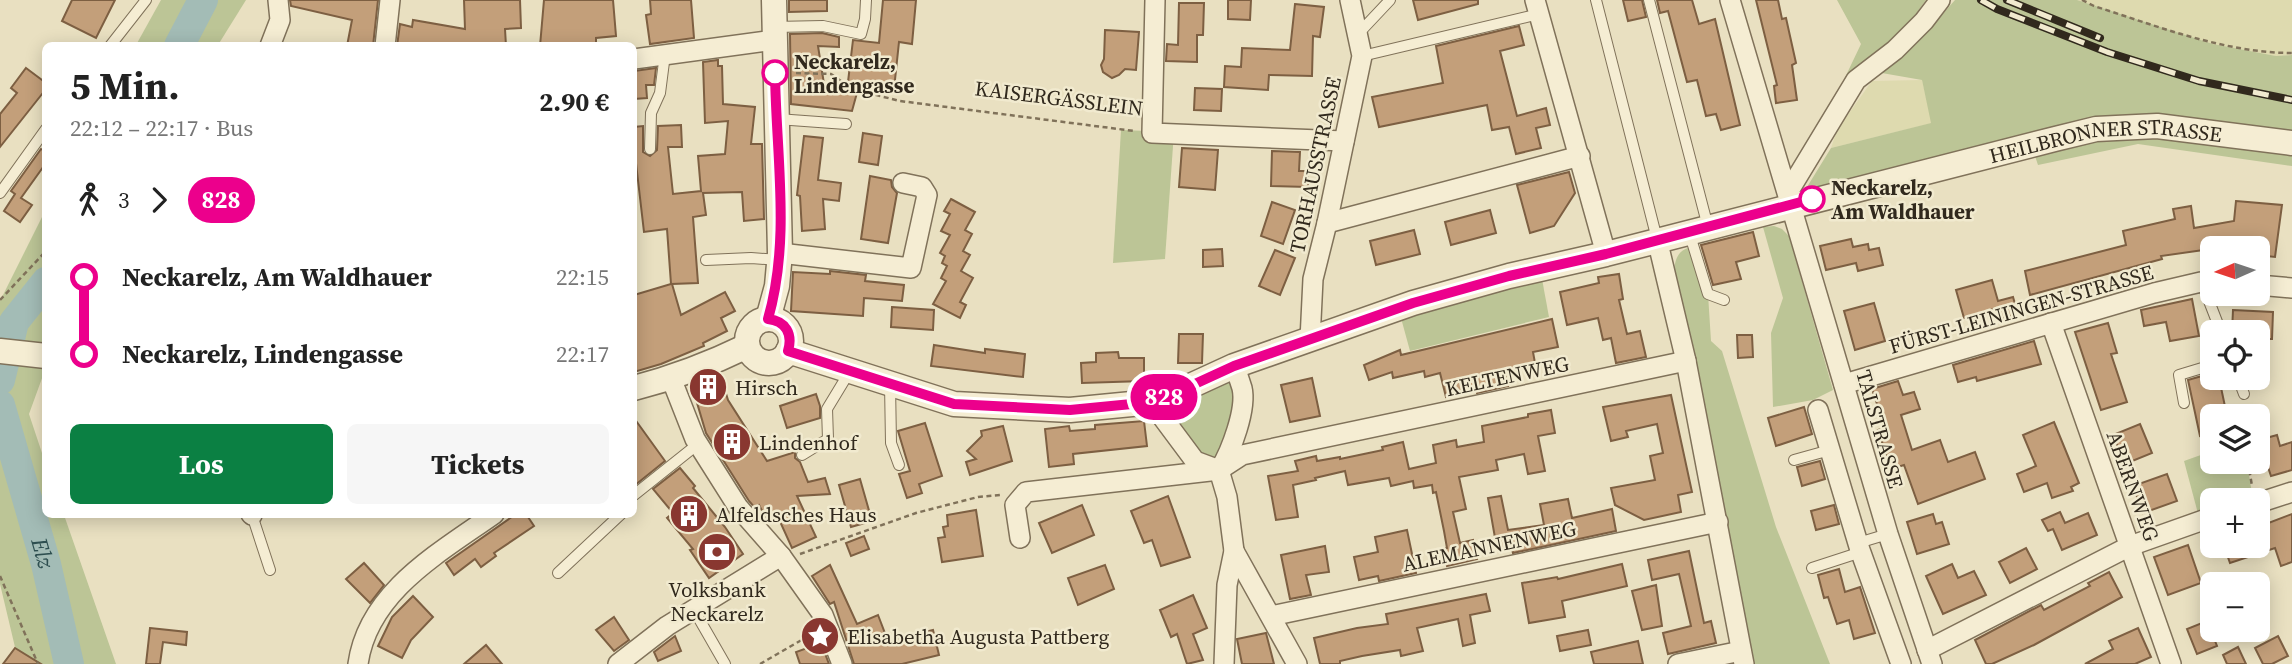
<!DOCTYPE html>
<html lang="de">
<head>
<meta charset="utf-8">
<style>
  body { margin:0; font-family:"Source Serif 4",serif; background:#f6f6f6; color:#222; height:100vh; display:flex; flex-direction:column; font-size:26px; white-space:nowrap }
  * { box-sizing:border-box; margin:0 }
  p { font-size:23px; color:#767676 }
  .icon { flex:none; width:38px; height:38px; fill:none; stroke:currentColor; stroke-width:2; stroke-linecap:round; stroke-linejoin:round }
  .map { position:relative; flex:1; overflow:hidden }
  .side { position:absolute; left:42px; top:42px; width:595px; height:476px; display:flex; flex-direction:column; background:#fff; border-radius:10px; box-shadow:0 4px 18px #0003 }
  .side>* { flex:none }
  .badge { padding:0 14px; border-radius:23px; font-size:24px; line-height:46px }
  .needle { width:46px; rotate:267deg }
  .buttons { position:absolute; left:2200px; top:236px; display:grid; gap:14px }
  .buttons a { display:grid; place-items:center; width:70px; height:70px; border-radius:10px; background:#fff; box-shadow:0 4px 18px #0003; font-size:35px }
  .map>.badge { position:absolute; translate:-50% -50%; box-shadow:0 0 0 4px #fff }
  .legs { display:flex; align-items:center; gap:10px; height:77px; padding:0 28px; font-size:23px }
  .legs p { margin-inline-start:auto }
  .summary { display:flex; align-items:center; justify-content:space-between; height:119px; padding:0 28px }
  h1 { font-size:38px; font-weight:700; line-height:52px }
  .primary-button { display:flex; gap:14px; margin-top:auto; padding:14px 28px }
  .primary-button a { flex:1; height:80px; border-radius:10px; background:#0b8043; color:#fff; font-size:28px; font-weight:700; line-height:80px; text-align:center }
  .primary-button a+a { background:#f6f6f6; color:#222 }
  ul { padding:0 28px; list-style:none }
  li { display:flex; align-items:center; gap:24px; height:77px; font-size:26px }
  li i { display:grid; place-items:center; width:10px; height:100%; margin:0 9px; background:currentColor }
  li i::after { content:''; width:18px; height:18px; margin:-9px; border:5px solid; border-radius:50%; background:#fff }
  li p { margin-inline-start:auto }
  li:first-child i { background:linear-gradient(#0000 50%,currentColor 0) }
  li:last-child i { background:linear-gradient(currentColor 50%,#0000 0) }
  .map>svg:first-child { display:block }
  .farmland { fill:#dedaaf }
  .green { fill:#bcc596 }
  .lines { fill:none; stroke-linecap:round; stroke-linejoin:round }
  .river { stroke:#a3bcb6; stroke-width:30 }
  .building { fill:#c39f7a; stroke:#7d5f42; stroke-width:2 }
  .service-casing { stroke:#80725a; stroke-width:12 }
  .minor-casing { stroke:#80725a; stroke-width:22 }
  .tertiary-casing { stroke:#80725a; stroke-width:27 }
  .path { stroke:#80725a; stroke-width:2.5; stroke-dasharray:5 3.5; stroke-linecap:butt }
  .service { stroke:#f5edd3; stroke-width:10 }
  .minor { stroke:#f5edd3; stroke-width:19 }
  .tertiary { stroke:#f5edd3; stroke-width:24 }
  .rail-casing { stroke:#31291d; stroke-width:8 }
  .rail { stroke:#f1eacf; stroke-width:5; stroke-dasharray:16; stroke-linecap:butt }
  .line-1-casing { stroke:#fff; stroke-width:16 }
  .line-1 { stroke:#ec008c; stroke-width:10 }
  .stop-1-dot { fill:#fff; stroke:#ec008c; stroke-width:3.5 }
  .labels { text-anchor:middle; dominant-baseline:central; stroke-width:5; stroke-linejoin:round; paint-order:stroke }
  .stop-label { font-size:21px; font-weight:bold; fill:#31291d; stroke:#f1eacf; text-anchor:start }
  .street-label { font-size:21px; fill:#31291d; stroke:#f1eacf }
  .poi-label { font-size:21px; fill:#31291d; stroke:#f1eacf; text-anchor:start }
  .water-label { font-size:23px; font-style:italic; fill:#2e4f50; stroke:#f1eacf }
</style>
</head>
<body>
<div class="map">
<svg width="2292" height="664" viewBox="0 0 2292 664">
  <rect width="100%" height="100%" fill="#e9e0c1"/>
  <!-- farmland -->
  <g class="farmland">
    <polygon points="2077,0 2292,0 2292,55 2276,56 2213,44"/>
    <polygon points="1922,80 1932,123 1831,148 1837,130 1872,81"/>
  </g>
  <!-- green -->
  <g class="green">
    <polygon points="161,0 246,0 218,45 136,45"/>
    <polygon points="1837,0 1926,0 1905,29 1840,88 1861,44"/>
    <polygon points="1955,0 2077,0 2213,44 2276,56 2292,55 2292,166 2138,144 2038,165 2035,156 1805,194 1807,187 1831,148 1931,123 1922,80 1876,72 1916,44"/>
    <polygon points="1121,130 1174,132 1165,259 1113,263"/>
    <polygon points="45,211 45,370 29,414 45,462 46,514 64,515 116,664 19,664 0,584 0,301"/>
    <polygon points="1774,226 1782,229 1789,236 1833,390 1813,400 1773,407 1771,333 1783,298 1763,227"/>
    <path d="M1691,247L1708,294L1711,341L1722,351L1776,527L1830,664H1751L1673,276C1675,261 1676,251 1691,247Z"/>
    <polygon points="1542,279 1549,317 1410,351 1401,318"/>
    <polygon points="1234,366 1242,388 1226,459 1195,461 1160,414 1173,394"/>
    <polygon points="2212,451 2212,462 2247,462 2253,500 2212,500 2212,517 2200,521 2184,461"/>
  </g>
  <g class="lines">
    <!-- river -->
    <g class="river">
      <polyline points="179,46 203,0"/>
      <polyline points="0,380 14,322 46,282"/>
      <path id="s1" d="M0,405L46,564L69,664"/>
    </g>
  </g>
  <!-- building -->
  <g class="building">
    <polygon points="72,0 115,0 96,38 62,21"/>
    <polygon points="290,0 378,0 373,46 347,46 352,20 291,6"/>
    <polygon points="464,0 520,0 521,28 505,29 506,46 397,46 400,24 412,27 413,20 465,29"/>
    <polygon points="544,0 613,0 616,36 596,38 596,46 540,46"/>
    <polygon points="650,0 691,0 694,38 650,44 646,15 651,14"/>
    <polygon points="789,0 827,0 827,11 789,12"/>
    <polygon points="883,0 916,0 912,44 899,42 894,89 848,82 853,40 879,43"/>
    <polygon points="1228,0 1251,0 1250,20 1228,19"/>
    <polygon points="1413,0 1478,0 1478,4 1418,20"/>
    <polygon points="1623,0 1642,0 1646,17 1628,21"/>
    <polygon points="1657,0 1692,0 1699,24 1715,19 1740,125 1721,130 1716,114 1706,116 1697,80 1687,82 1668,11 1660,13"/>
    <polygon points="1756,0 1778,0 1782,19 1786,18 1796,63 1792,65 1797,100 1776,103 1774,86 1777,85"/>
    <polygon points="1179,3 1204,3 1203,35 1197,35 1197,62 1166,61 1167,44 1178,45"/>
    <polygon points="1295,4 1324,7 1320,37 1313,36 1312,76 1269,75 1268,90 1224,87 1225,66 1241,67 1242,48 1290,50"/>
    <polygon points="1519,26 1524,45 1500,51 1517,116 1546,108 1550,125 1536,128 1541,148 1516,154 1509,127 1492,130 1487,105 1379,127 1372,97 1443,83 1436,46"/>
    <polygon points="1105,30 1139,32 1136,70 1125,69 1119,75 1112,78 1103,72 1101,65 1104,59"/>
    <polygon points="822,33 839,37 839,47 818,46 824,84 858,89 852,111 791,104 790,34"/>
    <polygon points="718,60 718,66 722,66 723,104 755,107 751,144 762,144 764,219 744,221 742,192 703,193 706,215 693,217 698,283 672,284 681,315 725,292 735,311 721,318 727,331 703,343 704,346 661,364 634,372 634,295 671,284 667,229 644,232 634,146 634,127 643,126 643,152 650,156 657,150 658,126 681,125 682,147 668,147 673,194 701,191 698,156 725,154 728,121 705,123 703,62"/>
    <polygon points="26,68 46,83 46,89 0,147 0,114 17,93 11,88"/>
    <polygon points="656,68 654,85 646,85 647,98 634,99 634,71"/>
    <polygon points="1195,88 1222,89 1221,111 1194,110"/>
    <polygon points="863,133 882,136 878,165 859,162"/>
    <polygon points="804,136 823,138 818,180 841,183 839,201 823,199 825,229 802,231 800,196 797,195"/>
    <polygon points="1182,148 1218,150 1215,190 1179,187"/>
    <polygon points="41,149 46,152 46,163 21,198 32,205 20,222 4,211 15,194 11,191"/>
    <polygon points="1272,151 1300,152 1299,171 1308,171 1308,187 1271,186"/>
    <polygon points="1569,172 1575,193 1554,226 1530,233 1517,185"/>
    <polygon points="870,176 891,180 892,187 897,193 888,243 861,239"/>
    <polygon points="951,199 975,212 965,230 972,234 963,251 970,255 961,271 973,278 960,302 966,305 960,318 933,304 946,281 941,278 947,266 942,263 945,256 940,253 950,235 941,231 950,214 944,211"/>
    <polygon points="2236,201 2282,205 2275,257 2258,255 2258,248 2232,248 2232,246 2161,256 2162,259 2030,295 2025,271 2126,245 2123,231 2175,219 2173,209 2191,206 2194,228 2234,221"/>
    <polygon points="1272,202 1295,210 1283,244 1261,236"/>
    <polygon points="1490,210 1496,233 1451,245 1445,222"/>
    <polygon points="1414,230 1420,254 1376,265 1370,241"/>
    <polygon points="1753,232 1759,256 1736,262 1741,279 1713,285 1701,245"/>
    <polygon points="1851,239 1853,247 1868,244 1869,250 1879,248 1883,265 1858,271 1856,263 1826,270 1820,246"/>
    <polygon points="1222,249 1223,266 1203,267 1203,250"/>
    <polygon points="1275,250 1295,258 1280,295 1259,286"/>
    <polygon points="830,271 866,275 865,281 904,285 902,301 864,298 863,316 791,311 793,272 830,274"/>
    <polygon points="1619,274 1623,299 1619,300 1627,334 1640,331 1646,357 1616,363 1611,338 1603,340 1598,318 1567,325 1560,292 1599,283 1598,277"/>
    <polygon points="1992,280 1998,301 2013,297 2018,314 1996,320 1993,309 1964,318 1956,290"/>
    <polygon points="2192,299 2199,336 2170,341 2166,322 2144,326 2141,310"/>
    <polygon points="1874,303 1885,341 1855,350 1844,311"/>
    <polygon points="892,307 934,310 933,330 891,327"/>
    <polygon points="2233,310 2273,312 2272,339 2258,339 2258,332 2232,332"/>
    <polygon points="1552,319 1558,347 1533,352 1535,363 1504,371 1508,386 1477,393 1476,389 1446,397 1440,373 1425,377 1424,371 1393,378 1392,372 1369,380 1364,365 1400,350 1401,355"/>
    <polygon points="2108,323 2117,353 2111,354 2127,402 2101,410 2075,332"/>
    <polygon points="1179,334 1203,334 1202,363 1178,363"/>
    <polygon points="1737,335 1752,335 1753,357 1738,358"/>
    <polygon points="2034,341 2041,364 1977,381 1976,377 1958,382 1953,365"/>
    <polygon points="934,345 985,353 985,349 1025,354 1023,377 931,366"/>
    <polygon points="1118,352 1119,358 1144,358 1144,381 1082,383 1081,363 1096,362 1096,353"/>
    <polygon points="2212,373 2212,378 2219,378 2227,416 2212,416 2212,433 2200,436 2188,380"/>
    <polygon points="720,374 728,400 767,461 795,452 795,458 800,462 808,482 825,478 830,494 797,496 816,537 792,548 778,517 768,522 759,505 755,508 749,501 706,433 692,386"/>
    <polygon points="1312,378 1320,416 1290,422 1281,385"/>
    <polygon points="1898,381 1903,395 1914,392 1920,409 1901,415 1912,450 1940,440 1948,462 1975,452 1985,479 1918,504 1904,465 1891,469 1878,430 1885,428 1872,389"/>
    <polygon points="816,394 820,406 820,418 787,428 780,406"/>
    <polygon points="1671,395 1692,492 1678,495 1681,512 1644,520 1615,505 1611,488 1655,480 1650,456 1663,453 1657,424 1626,431 1628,437 1611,441 1603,407"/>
    <polygon points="1804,407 1812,434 1776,446 1768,418"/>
    <polygon points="1551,410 1555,433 1538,436 1545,471 1528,474 1524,454 1496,460 1498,470 1459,477 1466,509 1453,512 1460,543 1473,540 1477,559 1447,566 1443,549 1447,548 1444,531 1436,492 1433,493 1432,485 1414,488 1413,481 1391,486 1389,478 1348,485 1345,471 1315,478 1316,480 1293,485 1298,517 1276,520 1268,476 1298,471 1295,461 1316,456 1317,461 1340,457 1340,459 1383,450 1382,447 1403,442 1409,469 1436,463 1433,445 1456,440 1457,447 1484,442 1482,426 1528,417 1528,414"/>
    <polygon points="634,418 665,461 634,486"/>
    <polygon points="1144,421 1147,446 1073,454 1074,464 1049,467 1045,429 1069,426 1070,431 1095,429 1095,425"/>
    <polygon points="2054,422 2079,483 2071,487 2073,491 2052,498 2047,483 2024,492 2017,474 2036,466 2023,435"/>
    <polygon points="925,423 942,476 919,484 922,493 907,498 899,474 910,471 898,431"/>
    <polygon points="2140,424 2152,453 2125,464 2113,435"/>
    <polygon points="1003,426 1012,461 970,475 966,462 976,459 967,451 982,436 981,431"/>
    <polygon points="2277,435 2280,446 2292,442 2292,470 2271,476 2259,440"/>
    <polygon points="1820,461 1825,479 1802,486 1797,467"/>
    <polygon points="680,468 695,486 693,488 725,527 743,554 709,578 690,550 693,549 667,518 673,513 653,489"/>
    <polygon points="2167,474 2177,501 2143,513 2133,486"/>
    <polygon points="860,479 872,521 851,527 839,485"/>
    <polygon points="1168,496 1190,557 1161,566 1152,540 1144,543 1131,511"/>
    <polygon points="1501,496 1508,530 1544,525 1540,504 1568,499 1572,518 1612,509 1616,531 1513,553 1511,546 1497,549 1488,498"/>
    <polygon points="1082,505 1094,535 1052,553 1039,523"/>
    <polygon points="1834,505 1839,524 1816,530 1811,511"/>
    <polygon points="976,510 983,556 942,562 938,538 945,537 943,527 948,526 947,515"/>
    <polygon points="2060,512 2065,523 2088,513 2097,535 2062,550 2053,529 2048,531 2042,520"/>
    <polygon points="516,514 526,514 534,526 494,553 496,556 481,567 475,559 454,575 446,563"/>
    <polygon points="1933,514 1936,524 1942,522 1949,544 1917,554 1907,522"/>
    <polygon points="2292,514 2292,562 2281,566 2275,548 2230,563 2224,546 2258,546 2258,527"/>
    <polygon points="1407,530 1416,573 1379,581 1378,576 1359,580 1354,557 1378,552 1375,537"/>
    <polygon points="864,536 869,549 851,556 846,543"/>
    <polygon points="2188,545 2201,583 2168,595 2154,557"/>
    <polygon points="1325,546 1329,572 1306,575 1311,595 1290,599 1281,555"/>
    <polygon points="2026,548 2037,569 2010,583 1999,562"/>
    <polygon points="1689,551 1704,623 1711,621 1716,643 1668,654 1663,633 1691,626 1679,574 1652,580 1648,560"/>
    <polygon points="364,563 384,585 370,603 346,579"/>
    <polygon points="1622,564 1627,586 1562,601 1565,617 1529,623 1522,583 1557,577 1558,579"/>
    <polygon points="1952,564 1958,578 1974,571 1986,595 1943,614 1926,576"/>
    <polygon points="830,565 857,624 878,615 888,641 933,630 939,655 902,664 854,664 834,602 830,604 812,576"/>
    <polygon points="1105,565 1114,589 1078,605 1068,578"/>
    <polygon points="1839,569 1845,592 1860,587 1875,633 1854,639 1849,620 1837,624 1828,597 1824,598 1818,575"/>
    <polygon points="2109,572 2122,597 2034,645 1992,664 1986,664 1975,640 2041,605 2044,610 2090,586 2088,583"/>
    <polygon points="1656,585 1662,626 1642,630 1632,591"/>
    <polygon points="1486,594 1490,611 1470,615 1475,643 1463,646 1458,619 1417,628 1423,651 1401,656 1400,650 1362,656 1340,661 1340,664 1320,664 1314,638 1357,628 1388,624 1386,614"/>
    <polygon points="1193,595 1207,628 1193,634 1203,660 1187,664 1177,634 1171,637 1160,610"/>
    <polygon points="413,596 433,617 411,640 402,658 378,646 392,617"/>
    <polygon points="614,617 629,640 614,651 596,630"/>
    <polygon points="2207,621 2217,646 2197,654 2187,629"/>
    <polygon points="150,628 187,632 186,645 163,642 160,664 146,664"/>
    <polygon points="2138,628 2151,657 2135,664 2085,664 2113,649 2109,641"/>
    <polygon points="1588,630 1591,645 1560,651 1557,636"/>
    <polygon points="1266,633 1274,664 1242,664 1237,639"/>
    <polygon points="675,636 681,651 658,661 654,652"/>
    <polygon points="2278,636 2288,656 2272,664 2263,664 2255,648"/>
    <polygon points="1638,641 1643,664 1594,664 1591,652"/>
    <polygon points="821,643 829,664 800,664 796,652"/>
    <polygon points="486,645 502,664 464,664"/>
    <polygon points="2238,647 2246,664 2227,664 2223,655"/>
    <polygon points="15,648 41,664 3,664"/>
  </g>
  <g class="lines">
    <!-- service casing -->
    <g class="service-casing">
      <g id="service">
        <polyline points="1596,0 1657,239"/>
        <polyline points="1649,0 1708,227"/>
        <polyline points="774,27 823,26 861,34 865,19 866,0"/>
        <polyline points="1358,34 1390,0"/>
        <polyline points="110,46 146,0"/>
        <polyline points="1362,56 1539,14"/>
        <polyline points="777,119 846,124"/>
        <polyline points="650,149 651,113 660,93 665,54"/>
        <polyline points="0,193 46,129"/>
        <polyline points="1689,232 1708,294 1724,300"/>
        <polyline points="706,260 751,258 780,260"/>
        <polyline points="2202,283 2221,332"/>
        <polyline points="2238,378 2244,394"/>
        <polyline points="890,384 891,443 899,465"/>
        <polyline points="2184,403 2179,375 2212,365"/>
        <polyline points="802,455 828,439 827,409 850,371"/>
        <polyline points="1794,460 1830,450"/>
        <polyline points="634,495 698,444"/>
        <polyline points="252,515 270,570"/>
        <polyline points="1858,543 1888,534"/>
        <polyline points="1812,568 1852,555 1860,550"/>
        <polyline points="558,573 621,514"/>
        <polyline points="694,610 725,664"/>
      </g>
    </g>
    <!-- minor casing -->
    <g class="minor-casing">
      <g id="minor">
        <polyline points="1155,0 1152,133 1344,141"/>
        <polyline points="1535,0 1606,254"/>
        <polyline points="1730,0 1888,534 1932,664"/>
        <polyline points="270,46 280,20 278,0"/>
        <polyline points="385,46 390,0"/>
        <polyline points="634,59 774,40"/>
        <polyline points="1789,204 1790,189 1856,80 1895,50 1924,21 1940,0"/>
        <polyline points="1327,223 1580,156"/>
        <polyline points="1657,239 1686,361 1744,664"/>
        <polyline points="780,253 911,268 927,195 922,187 903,183"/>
        <polyline points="2258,285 2292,288"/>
        <polyline points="2051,323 2171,664"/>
        <polyline points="1310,340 1313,279 1327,223 1362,56 1350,0"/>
        <polyline points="671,378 695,439 738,507 781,556 823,615 842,664"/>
        <polyline points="1844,384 2154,293 2201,282 2212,283"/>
        <polyline points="1142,403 1160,414 1195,461 1219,470 1227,497 1234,551 1227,585 1224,664"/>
        <polyline points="1818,410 1860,550 1901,664"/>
        <path d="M1220,469C1231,451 1247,409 1242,388C1240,381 1237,373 1234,366"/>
        <polyline points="2258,503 2292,492"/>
        <polyline points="251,514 252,515"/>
        <polyline points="1020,538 1015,505 1026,492 1219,470 1242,455 1686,361"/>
        <polyline points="1234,551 1297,664"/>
        <polyline points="1271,616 1718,522"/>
        <polyline points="1927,650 2130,546 2212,517"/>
        <path d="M358,664C368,592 439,553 494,514"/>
        <polyline points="618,664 667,626 781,556"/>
        <polyline points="1678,664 1741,651"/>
      </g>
    </g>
    <!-- tertiary casing -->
    <g class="tertiary-casing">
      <g id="tertiary">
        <polyline points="768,319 777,286 780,253 774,0"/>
        <circle cx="769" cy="341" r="22"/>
        <polyline points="0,351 46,356"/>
        <path id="s2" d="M788,351L954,404L1070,410L1142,403L1173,394L1234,366L1413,303L1509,276L1606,254L2055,139L2096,129L2157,126L2292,143"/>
        <path d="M634,388C673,378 710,364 747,346"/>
      </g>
    </g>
    <!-- path -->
    <g class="path">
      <path d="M2082,0L2094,6C2157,26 2225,53 2292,53"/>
      <polyline points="796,73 831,74 852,89 900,101 1134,131"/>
      <polyline points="0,300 46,251"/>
      <polyline points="2244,416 2244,407"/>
      <polyline points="2248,462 2252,486"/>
      <polyline points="800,554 916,513 978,497 1001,495"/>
      <polyline points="0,576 38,664"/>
      <polyline points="760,664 812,634"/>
    </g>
    <!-- service -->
    <use href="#service" class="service"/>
    <!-- minor -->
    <use href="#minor" class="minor"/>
    <!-- tertiary -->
    <use href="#tertiary" class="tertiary"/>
    <!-- rail casing -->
    <g class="rail-casing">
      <g id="rail">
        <polyline points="1981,0 1997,9 2107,52 2199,81 2292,100"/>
        <polyline points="2007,0 2100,38"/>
      </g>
    </g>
    <!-- rail -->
    <use href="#rail" class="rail"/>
  </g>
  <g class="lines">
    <!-- line-1 casing -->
    <g class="line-1-casing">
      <path id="line-1" d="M775,73C776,155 791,239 768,319C786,321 793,334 788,351L954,404L1070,410L1142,403L1173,394L1234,366L1413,303L1509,276L1606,254L1812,199"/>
    </g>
    <!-- line-1 -->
    <use href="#line-1" class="line-1"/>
  </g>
  <!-- icons -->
  <defs>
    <g id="building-disc" transform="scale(2.0125)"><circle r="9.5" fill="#893730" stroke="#f1eacf"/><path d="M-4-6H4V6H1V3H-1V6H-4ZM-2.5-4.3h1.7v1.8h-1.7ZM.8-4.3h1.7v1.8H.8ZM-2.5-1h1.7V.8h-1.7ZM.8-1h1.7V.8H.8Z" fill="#fff"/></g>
    <g id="bank-disc" transform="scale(2.0125)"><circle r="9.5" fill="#893730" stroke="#f1eacf"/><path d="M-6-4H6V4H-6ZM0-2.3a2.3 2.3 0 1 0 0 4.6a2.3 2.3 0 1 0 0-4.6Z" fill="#fff"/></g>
    <g id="sight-disc" transform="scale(2.0125)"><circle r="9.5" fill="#893730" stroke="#f1eacf"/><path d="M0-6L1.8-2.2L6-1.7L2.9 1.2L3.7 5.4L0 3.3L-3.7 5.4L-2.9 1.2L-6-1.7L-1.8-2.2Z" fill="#fff"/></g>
  </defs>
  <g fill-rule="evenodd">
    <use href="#building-disc" x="708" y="387"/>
    <use href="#building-disc" x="732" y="442"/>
    <use href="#building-disc" x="689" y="514"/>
    <use href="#bank-disc" x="717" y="552"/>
    <use href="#sight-disc" x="820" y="636"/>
  </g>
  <!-- markers -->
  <g class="stop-1-dot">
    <circle cx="775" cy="73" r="12"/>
    <circle cx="1812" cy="199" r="12"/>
  </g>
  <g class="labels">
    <!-- stop labels -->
    <g class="stop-label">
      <text x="794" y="61">Neckarelz,<tspan x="794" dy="24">Lindengasse</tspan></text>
      <text x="1831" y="187">Neckarelz,<tspan x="1831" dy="24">Am Waldhauer</tspan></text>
    </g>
    <!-- street labels -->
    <g class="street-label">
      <text transform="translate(1059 98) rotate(7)">KAISERGÄSSLEIN</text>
      <text stroke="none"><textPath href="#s2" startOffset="1365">HEILBRONNER STRASSE</textPath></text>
      <text transform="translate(1315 165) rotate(-78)">TORHAUSSTRASSE</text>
      <text transform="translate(2021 309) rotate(-16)">FÜRST-LEININGEN-STRASSE</text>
      <text transform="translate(1507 376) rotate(-12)">KELTENWEG</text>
      <text transform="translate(1880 429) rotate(74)">TALSTRASSE</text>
      <text transform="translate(2133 486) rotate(70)">ABERNWEG</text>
      <text transform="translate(1489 546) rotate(-12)">ALEMANNENWEG</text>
    </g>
    <!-- poi labels -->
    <g class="poi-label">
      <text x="735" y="387">Hirsch</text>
      <text x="759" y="442">Lindenhof</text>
      <text x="716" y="514">Alfeldsches Haus</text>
      <text x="717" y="589" text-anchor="middle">Volksbank<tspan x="717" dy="24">Neckarelz</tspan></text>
      <text x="847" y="636">Elisabetha Augusta Pattberg</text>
    </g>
    <!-- water labels -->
    <g class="water-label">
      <text stroke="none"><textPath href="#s1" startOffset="154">Elz</textPath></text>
    </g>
  </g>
</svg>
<div class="buttons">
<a><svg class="needle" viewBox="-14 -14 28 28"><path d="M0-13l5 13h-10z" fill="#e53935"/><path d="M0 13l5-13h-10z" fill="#767676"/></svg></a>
<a><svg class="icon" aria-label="locate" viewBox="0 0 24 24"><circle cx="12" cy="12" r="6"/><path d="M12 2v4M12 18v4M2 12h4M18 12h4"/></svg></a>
<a><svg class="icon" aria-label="layers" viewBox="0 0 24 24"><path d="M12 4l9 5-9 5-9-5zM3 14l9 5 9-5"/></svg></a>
<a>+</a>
<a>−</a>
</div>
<b class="badge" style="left:1164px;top:397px;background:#ec008c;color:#fff">828</b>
<section class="side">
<div class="summary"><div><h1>5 Min.</h1><p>22:12 – 22:17 · Bus</p></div><b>2.90 €</b></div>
<div class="legs"><svg class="icon" aria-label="walk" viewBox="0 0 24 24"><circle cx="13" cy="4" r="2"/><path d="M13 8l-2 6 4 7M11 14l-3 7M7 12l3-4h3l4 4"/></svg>3<svg class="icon" aria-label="forward" viewBox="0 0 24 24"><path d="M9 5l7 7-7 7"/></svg><b class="badge" style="background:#ec008c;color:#fff">828</b></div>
<ul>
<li><i style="color:#ec008c"></i><b>Neckarelz, Am Waldhauer</b><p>22:15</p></li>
<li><i style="color:#ec008c"></i><b>Neckarelz, Lindengasse</b><p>22:17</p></li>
</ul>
<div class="primary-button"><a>Los</a><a>Tickets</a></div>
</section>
</div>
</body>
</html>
